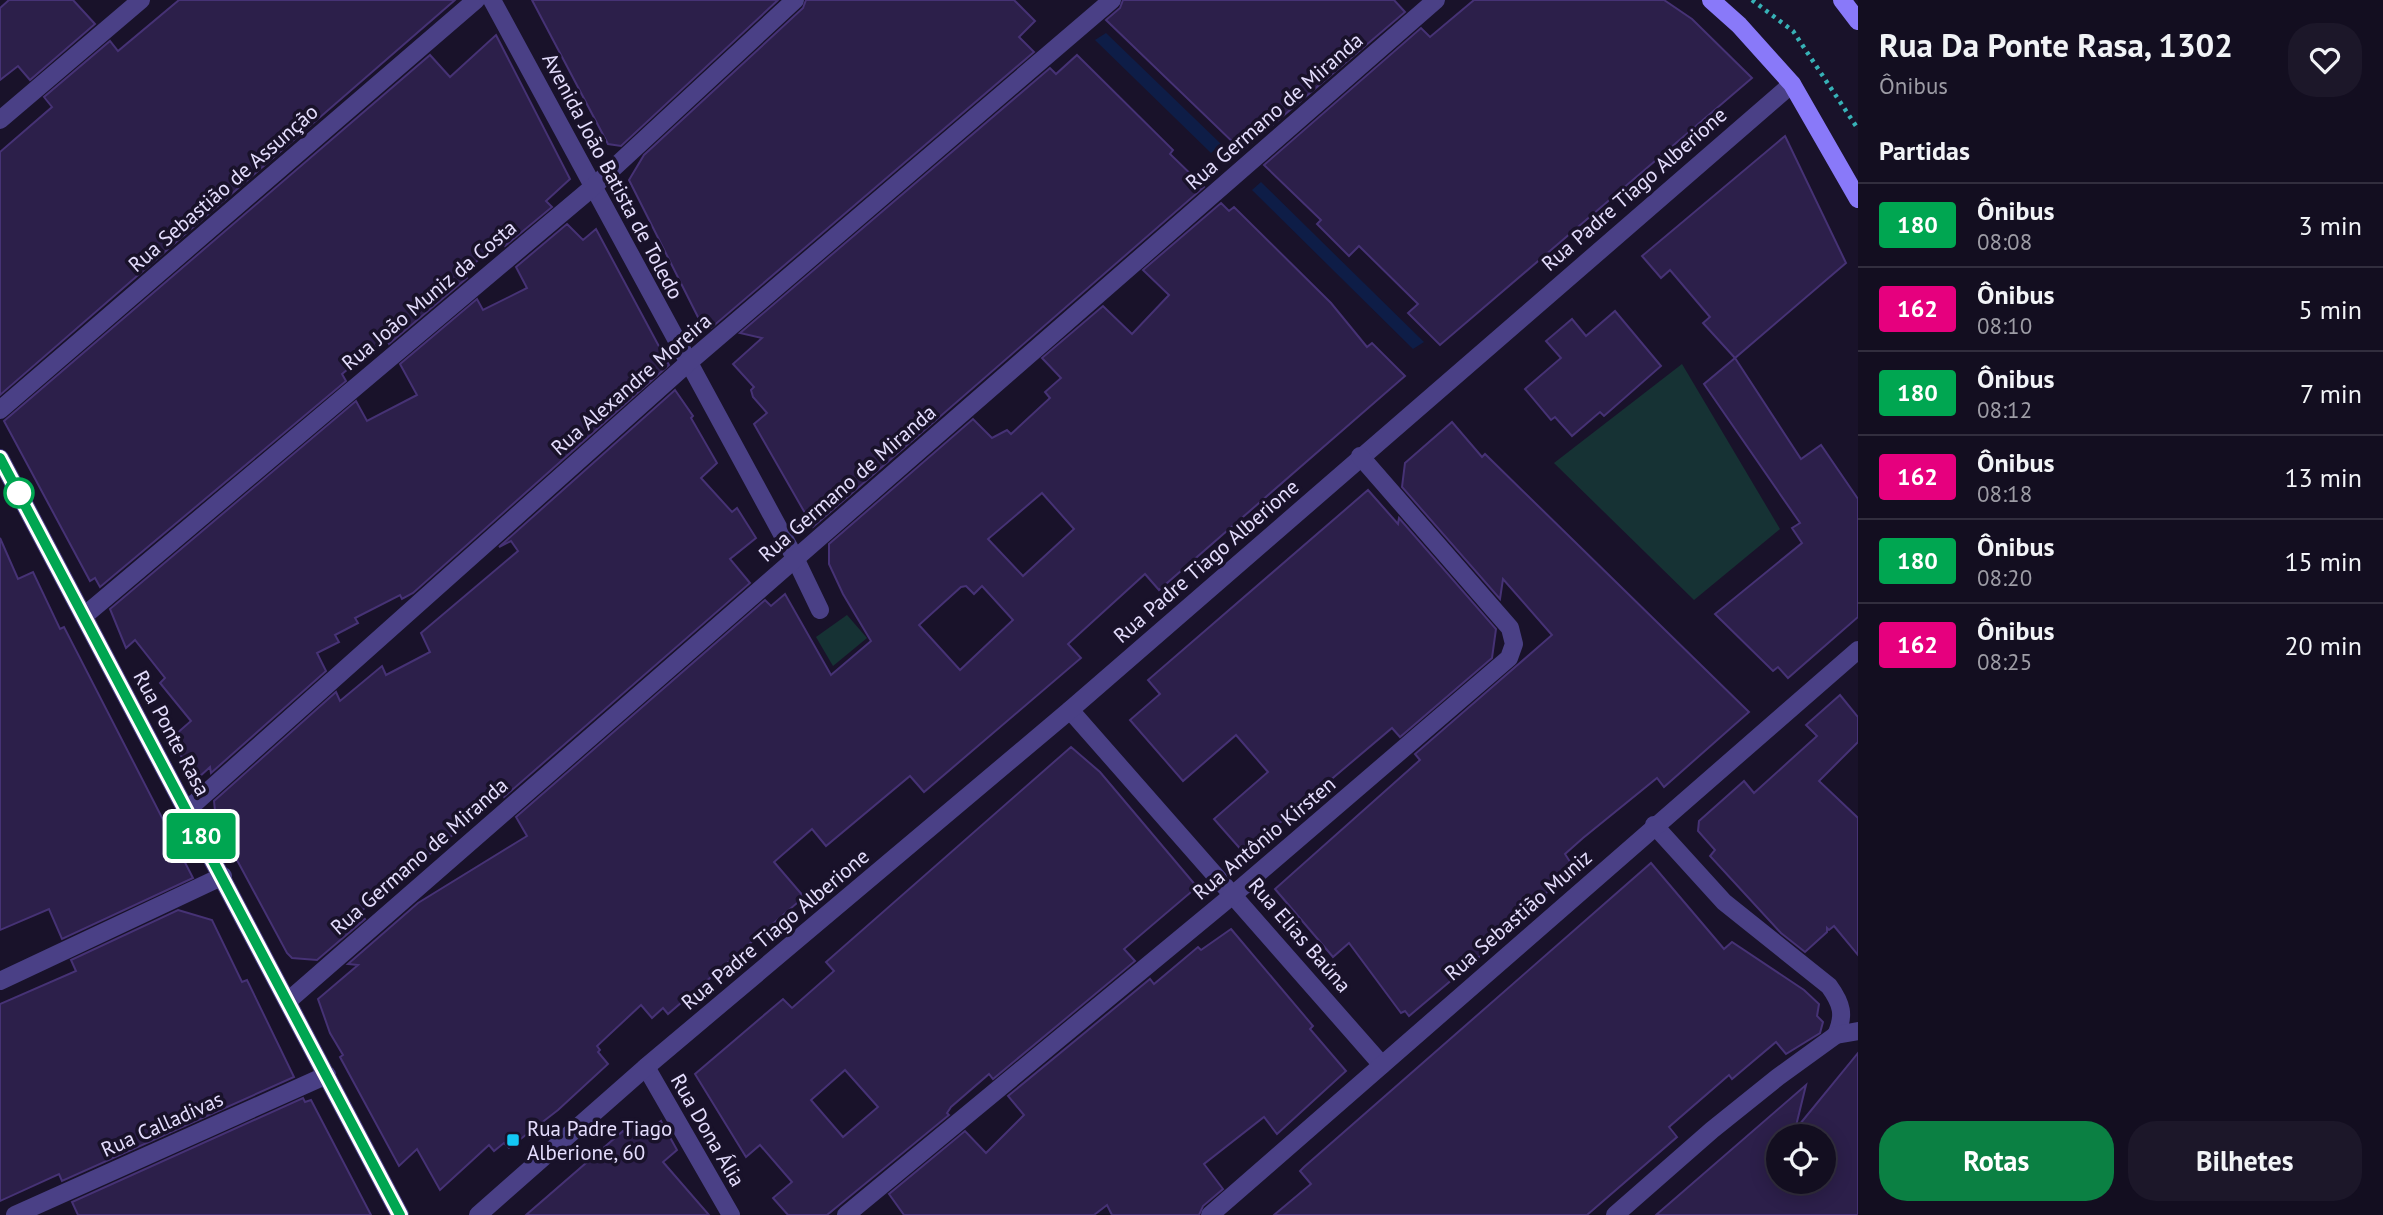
<!DOCTYPE html>
<html lang="pt">
<head>
<meta charset="utf-8">
<style>
  body { margin:0; font-family:"PT Sans",sans-serif; background:#1c1729; color:#f1f3f6; height:100vh; display:flex; flex-direction:column; font-size:26px; white-space:nowrap }
  * { box-sizing:border-box; margin:0 }
  p { font-size:23px; color:#9d9ca5 }
  .icon { flex:none; width:38px; height:38px; fill:none; stroke:currentColor; stroke-width:2; stroke-linecap:round; stroke-linejoin:round }
  .map { position:relative; flex:1; overflow:hidden }
  .side { display:flex; flex-direction:column; background:#130e20; width:525px }
  .side>* { flex:none }
  .badge { padding:0 14px; border-radius:5px; font-size:24px; line-height:46px }
  .fabs { position:absolute; left:1766px; top:1124px; display:grid; gap:14px }
  .fabs a { display:grid; place-items:center; width:70px; height:70px; border-radius:50%; background:#130e20; box-shadow:0 4px 18px #0003,0 0 0 2px #322e3e; font-size:35px }
  .map>.badge { position:absolute; translate:-50% -50%; box-shadow:0 0 0 4px #fff }
  h2 { padding:0 21px; font-size:26px; line-height:63px }
  .round { display:grid; place-items:center; flex:none; width:74px; height:74px; border-radius:28px; background:#1c1729 }
  .head { display:flex; align-items:center; justify-content:space-between; height:119px; padding:0 21px }
  h1 { font-size:33px; font-weight:600; line-height:52px }
  .action { display:flex; gap:14px; margin-top:auto; padding:14px 21px }
  .action a { flex:1; height:80px; border-radius:28px; background:#0b8043; color:#fff; font-size:28px; font-weight:600; line-height:80px; text-align:center }
  .action a+a { background:#1c1729; color:#f1f3f6 }
  ul { padding:0; list-style:none }
  li { display:flex; align-items:center; gap:21px; height:84px; padding:0 21px; border-top:2px solid #322e3e }
  li div { flex:1 }
  li b { display:block; font-size:26px }
  li em { font-style:normal }
  li .badge { min-width:77px; font-weight:700; text-align:center }
  main { display:flex; flex:1; min-height:0 }
  .map>svg:first-child { display:block }
  .green { fill:#163234 }
  .water { fill:#0e1d47 }
  .building { fill:#2c1f4a; stroke:#463275; stroke-width:2; fill-rule:evenodd }
  .lines { fill:none; stroke-linecap:round; stroke-linejoin:round }
  .path { stroke:#37b2b7; stroke-width:4.5; stroke-dasharray:3.5 5; stroke-linecap:butt }
  .street { stroke:#4a4086; stroke-width:18 }
  .secondary { stroke:#8979f9; stroke-width:18 }
  .line-casing { stroke:#fff; stroke-width:16 }
  .line { stroke:#00a651; stroke-width:10 }
  .stop-dot { fill:#fff; stroke:#00a651; stroke-width:3.5 }
  .poi-dot { fill:#13c7f4; stroke:#19122a; stroke-width:2.5 }
  .labels { text-anchor:middle; dominant-baseline:central; stroke-width:7; stroke-linejoin:round; paint-order:stroke }
  .street-label { font-size:21px; fill:#e4ddfd; stroke:#19122a }
  .poi-label { font-size:21px; fill:#e4ddfd; stroke:#19122a; text-anchor:start }
</style>
</head>
<body>
<main>
<div class="map">
<svg width="1858" height="1215" viewBox="0 0 1858 1215">
  <rect width="100%" height="100%" fill="#19122a"/>
  <!-- green -->
  <g class="green">
    <polygon points="1682,364 1780,529 1694,600 1554,463"/>
    <polygon points="847,615 867,638 833,666 816,637"/>
  </g>
  <!-- water -->
  <g class="water">
    <polygon points="1106,33 1221,144 1211,153 1095,40"/>
    <polygon points="1261,182 1424,342 1413,349 1252,190"/>
  </g>
  <!-- building -->
  <g class="building">
    <polygon points="9,0 73,0 95,24 30,80 18,66 0,80 0,8"/>
    <polygon points="179,0 455,0 0,395 0,152 52,107 44,97 110,41 118,51"/>
    <polygon points="532,0 778,0 621,146 608,144"/>
    <polygon points="806,0 1014,0 1035,21 1019,37 1034,52 711,328 703,327 629,180 644,155 803,8"/>
    <polygon points="1123,0 1394,0 1405,12 1242,151 1106,20 1120,8"/>
    <polygon points="1474,0 1664,0 1692,19 1752,78 1440,345 1408,313 1418,304 1359,246 1349,256 1317,224 1321,220 1264,165 1421,28 1430,37"/>
    <polygon points="496,35 570,179 546,201 552,207 505,246 502,240 464,272 467,278 389,344 386,338 342,374 346,381 100,587 95,578 90,581 4,421 430,55 450,77"/>
    <polygon points="1077,55 1173,150 1170,154 1204,187 813,527 754,424 767,413 753,397 751,390 754,387 733,364 762,338 740,333 1050,68 1056,74"/>
    <polygon points="1785,136 1846,263 1735,358 1703,323 1710,317 1670,270 1661,278 1642,256"/>
    <path d="M1221,203L1229,211L1234,207L1331,303L1367,347L1372,343L1405,376L1159,590L1145,574L1068,644L1081,658L924,792L910,776L826,846L812,829L774,862L804,897L668,1014L663,1008L652,1018L641,1005L597,1046L600,1050L598,1052L608,1064L558,1110L509,1148L504,1143L494,1151L489,1145L440,1190L417,1149L399,1166L340,1057L343,1055L330,1033L318,999L358,965L348,964L418,903L527,836L516,817L765,600L771,606L785,594L831,675L871,641L843,594L829,564V544L973,419L992,438L1007,430L1011,434L1050,398L1045,392L1061,378L1042,358L1103,306L1132,334L1169,295L1143,270ZM1042,493L1074,529L1023,576L988,539ZM966,586L974,594L982,586L1013,620L960,670L919,625L961,587Z"/>
    <polygon points="567,224 583,240 596,229 669,365 413,593 402,599 400,595 355,618 358,623 335,635 339,642 317,653 326,671 211,773 210,767 198,778 178,752 182,749 175,735 191,721 160,683 165,678 135,640 126,648 110,609 356,401 367,421 417,395 400,364 477,299 483,310 527,288 516,267"/>
    <polygon points="1615,311 1661,366 1604,416 1600,412 1572,436 1555,417 1551,420 1525,389 1561,358 1546,341 1572,319 1586,336"/>
    <polygon points="1735,358 1801,459 1821,445 1858,499 1858,617 1788,678 1778,667 1773,671 1715,614 1802,543 1792,528 1800,523 1704,384"/>
    <polygon points="675,390 693,416 691,418 717,463 701,478 732,512 737,508 756,538 730,559 750,583 504,797 502,794 360,912 365,919 317,960 292,958 287,953 216,821 214,801 336,692 340,701 382,666 386,675 430,652 421,633 518,551 511,541 499,547"/>
    <polygon points="1452,422 1482,457 1485,454 1749,712 1664,787 1657,778 1583,838 1565,854 1574,868 1516,920 1518,924 1409,1016 1405,1011 1401,1013 1349,943 1333,957 1275,889 1420,760 1415,754 1552,635 1503,579 1500,599 1402,487 1405,463"/>
    <polygon points="1368,490 1398,524 1399,518 1496,629 1492,658 1400,737 1392,728 1244,853 1214,819 1268,772 1236,735 1183,781 1130,720 1160,694 1148,680"/>
    <polygon points="0,538 18,579 33,572 60,629 64,627 193,878 62,939 49,909 0,930"/>
    <polygon points="1840,695 1858,717 1858,742 1819,781 1858,818 1858,955 1834,926 1829,930 1827,928 1827,932 1805,952 1781,933 1710,856 1715,850 1698,831 1699,821 1744,781 1754,793 1817,736 1806,725"/>
    <path d="M1071,747L1100,772L1197,887L1124,949L1135,961L993,1079L989,1074L951,1107L947,1113L949,1115L827,1215H788L773,1198L792,1182L760,1145L746,1157L695,1074L783,999L792,1008L834,971L826,962ZM845,1070L878,1107L843,1137L811,1100Z"/>
    <polygon points="1651,863 1724,949 1732,942 1804,990 1819,1004 1817,1016 1823,1022 1820,1033 1786,1054 1776,1042 1732,1079 1729,1075 1669,1127 1677,1137 1587,1215 1274,1215 1311,1184 1300,1171 1304,1167"/>
    <polygon points="178,910 212,920 242,982 247,980 294,1077 62,1181 59,1174 0,1201 0,1004 76,971 71,960"/>
    <polygon points="1231,929 1313,1026 1310,1029 1346,1071 1277,1134 1264,1117 1204,1164 1223,1189 1203,1206 1199,1215 1112,1215 1107,1205 1094,1215 904,1215 889,1194 965,1131 986,1153 1024,1115 1008,1096 1150,979 1154,984 1198,947 1201,950"/>
    <path d="M1858,1053V1215H1656L1806,1085L1795,1130ZM1778,1136H1824V1181H1778Z"/>
    <polygon points="303,1098 305,1102 311,1100 371,1215 78,1215 72,1202"/>
    <polygon points="661,1121 677,1150 663,1162 709,1215 526,1215 623,1131 628,1137 635,1132 639,1137"/>
  </g>
  <g class="lines">
    <!-- path -->
    <polyline class="path" points="1752,0 1793,31 1858,129"/>
    <!-- street -->
    <g class="street">
      <polyline points="492,0 795,558 820,610"/>
      <polyline points="0,120 141,0"/>
      <polyline points="0,410 476,0"/>
      <polyline points="0,458 400,1215"/>
      <polyline points="84,616 593,187 795,0"/>
      <polyline points="1070,710 1382,1065"/>
      <polyline points="187,810 688,363 1112,0"/>
      <path d="M1654,825L1724,902L1829,986C1842,1004 1845,1015 1836,1035"/>
      <polyline points="0,981 223,876"/>
      <polyline points="288,1001 1436,0"/>
      <polyline points="646,1067 731,1215"/>
      <polyline points="15,1215 327,1075"/>
      <polyline points="478,1215 646,1067 1070,710 1792,84"/>
      <polyline points="846,1215 1234,894 1509,658 1514,644 1510,628 1360,456"/>
      <polyline points="1210,1215 1858,650"/>
      <polyline points="1615,1215 1712,1130 1778,1077 1836,1035 1858,1031"/>
    </g>
    <!-- secondary -->
    <g class="secondary">
      <polyline points="1711,0 1739,25 1792,84 1858,199"/>
      <polyline points="1842,0 1858,21"/>
    </g>
  </g>
  <g class="lines">
    <!-- line casing -->
    <g class="line-casing">
      <polyline id="line" points="0,458 400,1215"/>
    </g>
    <!-- line -->
    <use href="#line" class="line"/>
  </g>
  <!-- markers -->
  <circle class="stop-dot" cx="19" cy="493" r="14"/>
  <rect class="poi-dot" x="506" y="1133" width="14" height="14" rx="3.5"/>
  <g class="labels">
    <!-- street labels -->
    <g class="street-label">
      <text transform="translate(1274 111) rotate(-41)">Rua Germano de Miranda</text>
      <text transform="translate(613 176) rotate(62)">Avenida João Batista de Toledo</text>
      <text transform="translate(223 188) rotate(-41)">Rua Sebastião de Assunção</text>
      <text transform="translate(1634 189) rotate(-41)">Rua Padre Tiago Alberione</text>
      <text transform="translate(429 295) rotate(-40)">Rua João Muniz da Costa</text>
      <text transform="translate(631 384) rotate(-41)">Rua Alexandre Moreira</text>
      <text transform="translate(847 483) rotate(-41)">Rua Germano de Miranda</text>
      <text transform="translate(1206 561) rotate(-41)">Rua Padre Tiago Alberione</text>
      <text transform="translate(172 733) rotate(62)">Rua Ponte Rasa</text>
      <text transform="translate(1264 838) rotate(-40)">Rua Antônio Kirsten</text>
      <text transform="translate(419 856) rotate(-41)">Rua Germano de Miranda</text>
      <text transform="translate(1518 915) rotate(-41)">Rua Sebastião Muniz</text>
      <text transform="translate(775 929) rotate(-40)">Rua Padre Tiago Alberione</text>
      <text transform="translate(1300 935) rotate(49)">Rua Elias Baúna</text>
      <text transform="translate(162 1124) rotate(-24)">Rua Calladivas</text>
      <text transform="translate(708 1130) rotate(60)">Rua Dona Ália</text>
    </g>
    <!-- poi labels -->
    <g class="poi-label">
      <text x="527" y="1128">Rua Padre Tiago<tspan x="527" dy="24">Alberione, 60</tspan></text>
    </g>
  </g>
</svg>
<div class="fabs">
<a><svg class="icon" aria-label="locate" viewBox="0 0 24 24"><circle cx="12" cy="12" r="6"/><path d="M12 2v4M12 18v4M2 12h4M18 12h4"/></svg></a>
</div>
<b class="badge" style="left:201px;top:836px;background:#00a651;color:#fff">180</b>
</div>
<section class="side">
<div class="head"><div><h1>Rua Da Ponte Rasa, 1302</h1><p>Ônibus</p></div><a class="round"><svg class="icon" aria-label="heart" viewBox="0 0 24 24"><path d="M12 20l-8-8c-3-5 5-10 8-4 3-6 11-1 8 4z"/></svg></a></div>
<h2>Partidas</h2>
<ul>
<li><span class="badge" style="background:#00a651;color:#fff">180</span><div><b>Ônibus</b><p>08:08</p></div><em>3 min</em></li>
<li><span class="badge" style="background:#e6007e;color:#fff">162</span><div><b>Ônibus</b><p>08:10</p></div><em>5 min</em></li>
<li><span class="badge" style="background:#00a651;color:#fff">180</span><div><b>Ônibus</b><p>08:12</p></div><em>7 min</em></li>
<li><span class="badge" style="background:#e6007e;color:#fff">162</span><div><b>Ônibus</b><p>08:18</p></div><em>13 min</em></li>
<li><span class="badge" style="background:#00a651;color:#fff">180</span><div><b>Ônibus</b><p>08:20</p></div><em>15 min</em></li>
<li><span class="badge" style="background:#e6007e;color:#fff">162</span><div><b>Ônibus</b><p>08:25</p></div><em>20 min</em></li>
</ul>
<div class="action"><a>Rotas</a><a>Bilhetes</a></div>
</section>
</main>
</body>
</html>
